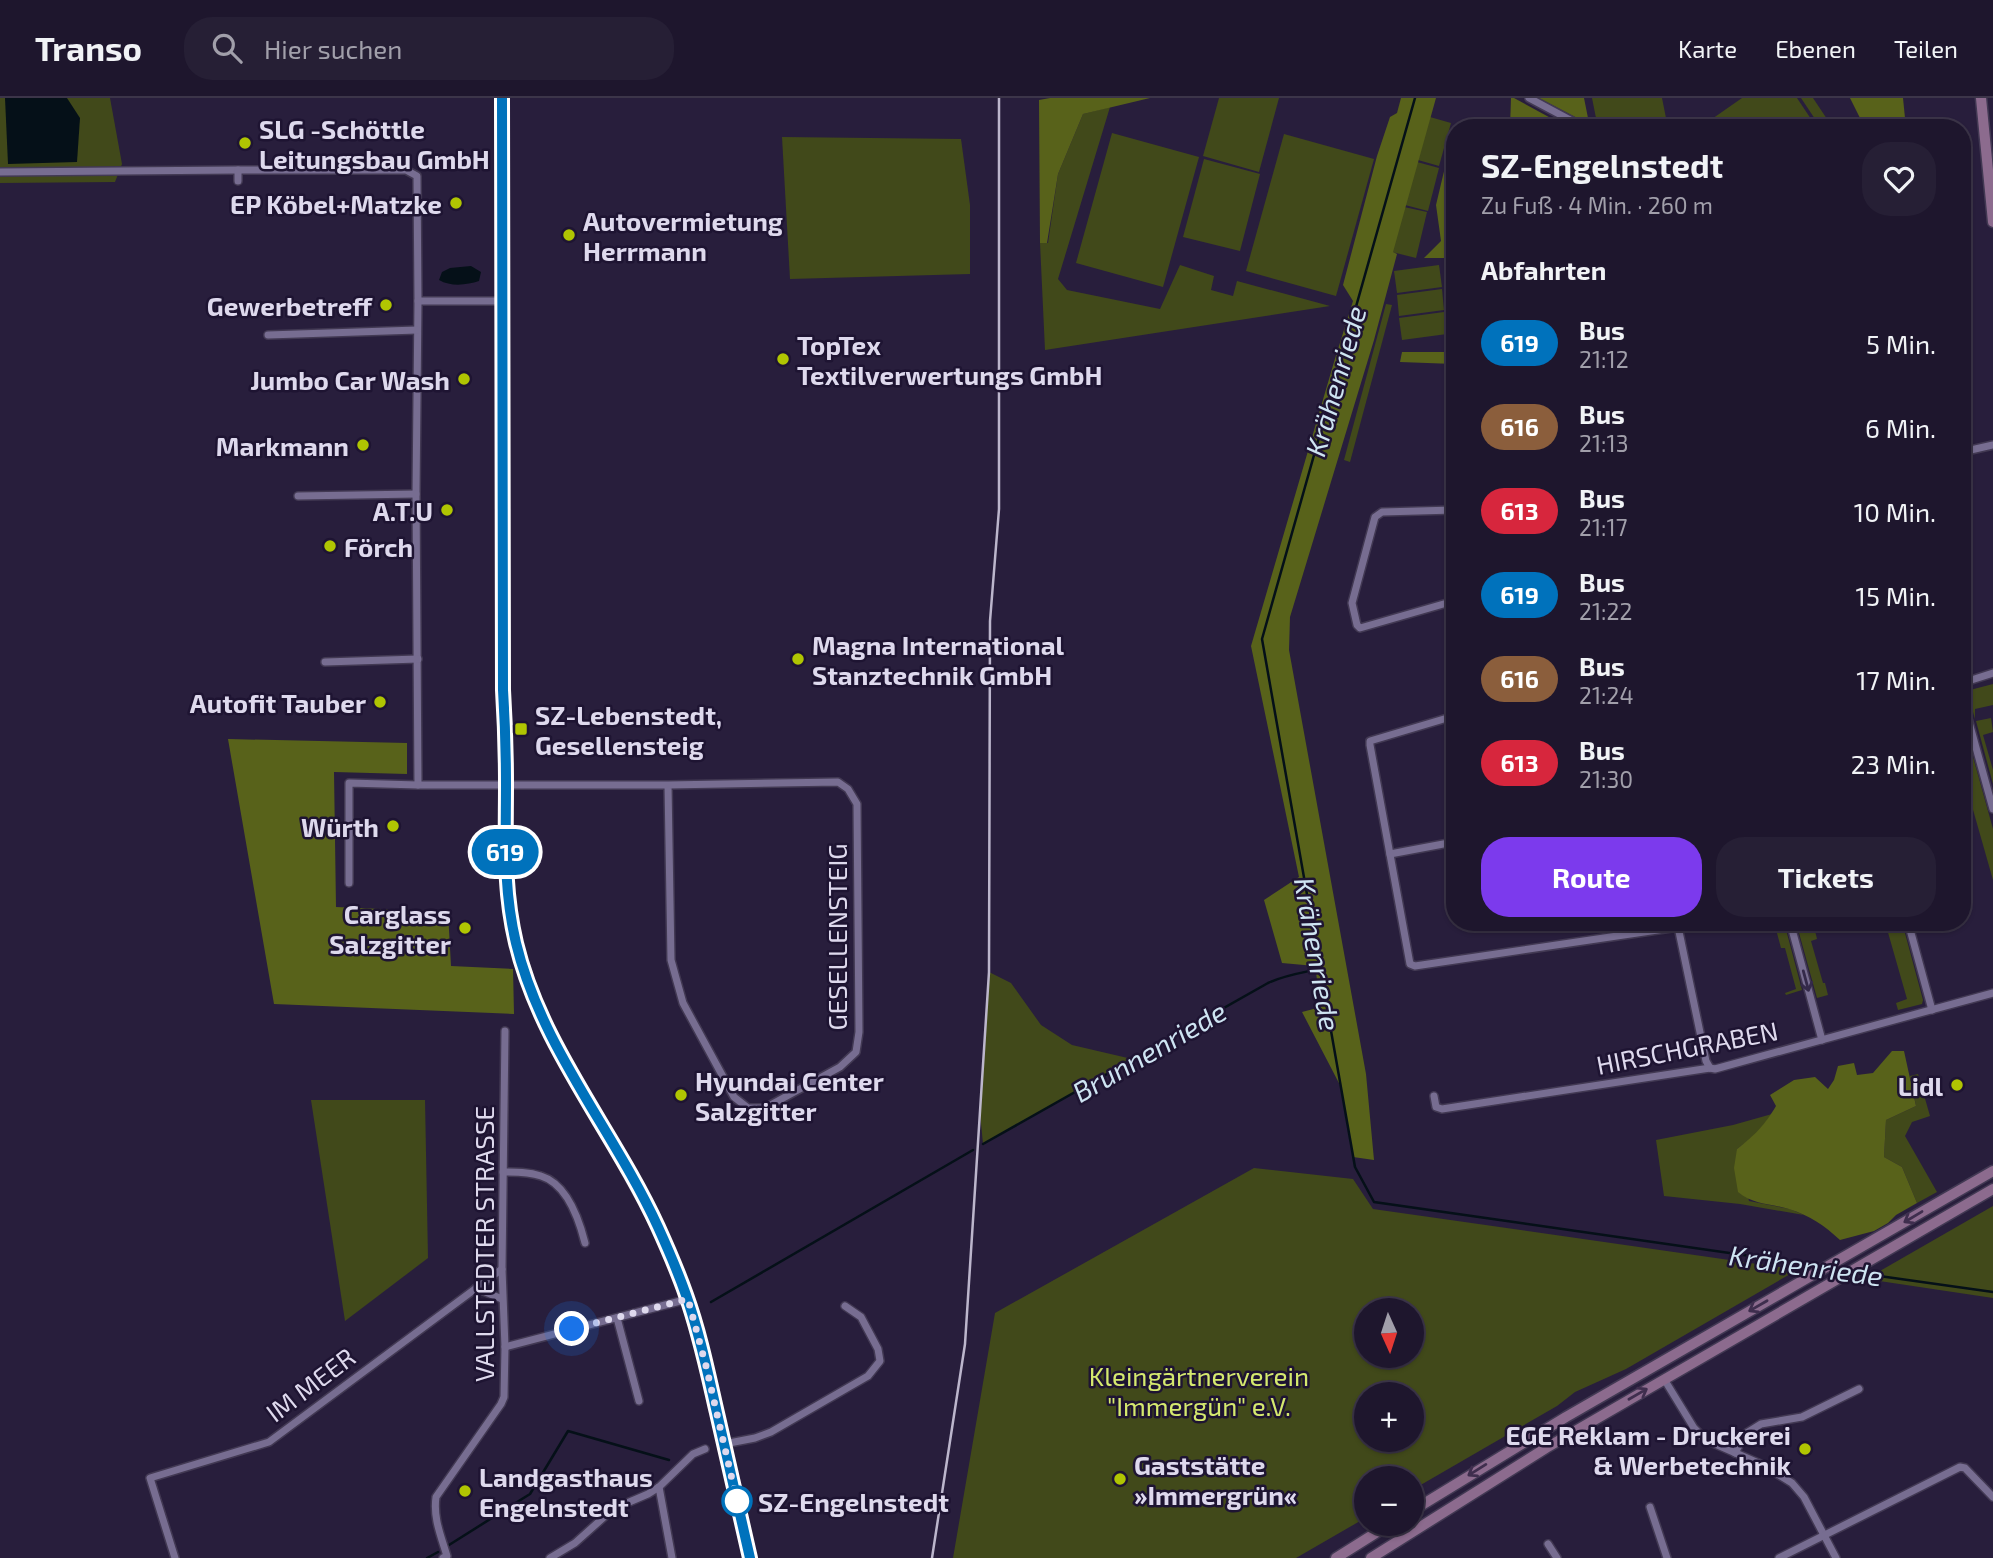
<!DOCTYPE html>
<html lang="de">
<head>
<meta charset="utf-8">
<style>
  body { margin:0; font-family:"Exo 2",sans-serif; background:#261f35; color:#f1f3f6; height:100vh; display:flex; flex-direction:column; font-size:26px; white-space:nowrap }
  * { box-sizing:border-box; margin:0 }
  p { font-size:23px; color:#a19faa }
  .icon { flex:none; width:38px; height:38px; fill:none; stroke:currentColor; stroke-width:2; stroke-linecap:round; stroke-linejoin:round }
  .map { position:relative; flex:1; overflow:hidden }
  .details { position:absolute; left:1446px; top:21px; width:525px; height:812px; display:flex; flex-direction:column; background:#1e162d; border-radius:28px; box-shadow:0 2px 5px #0004,0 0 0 2px #3c3549 }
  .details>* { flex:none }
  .badge { padding:0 14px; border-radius:23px; font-size:24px; line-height:46px }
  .needle { width:46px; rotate:177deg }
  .controls { position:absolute; left:1354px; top:1200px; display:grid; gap:14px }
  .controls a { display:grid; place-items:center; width:70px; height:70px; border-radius:50%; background:#1e162d; box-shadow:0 2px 5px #0004,0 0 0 2px #3c3549; font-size:35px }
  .you { position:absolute; width:35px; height:35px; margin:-18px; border:5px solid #fff; border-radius:50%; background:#1a73e8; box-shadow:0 0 0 10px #1a73e833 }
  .map>.badge { position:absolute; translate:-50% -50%; box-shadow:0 0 0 4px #fff }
  h2 { padding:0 35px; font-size:26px; line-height:63px }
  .round { display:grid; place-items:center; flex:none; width:74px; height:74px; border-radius:28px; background:#261f35 }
  .head { display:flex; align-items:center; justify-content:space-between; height:119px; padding:0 35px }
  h1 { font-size:33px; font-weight:700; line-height:52px }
  .primary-button { display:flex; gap:14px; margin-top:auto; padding:14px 35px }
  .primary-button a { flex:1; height:80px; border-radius:28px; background:#7c3aed; color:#fff; font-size:28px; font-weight:700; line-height:80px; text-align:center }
  .primary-button a+a { background:#261f35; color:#f1f3f6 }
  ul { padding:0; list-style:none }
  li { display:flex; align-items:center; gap:21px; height:84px; padding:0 35px }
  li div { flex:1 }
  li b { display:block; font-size:26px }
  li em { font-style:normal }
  li .badge { min-width:77px; font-weight:700; text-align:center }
  header { display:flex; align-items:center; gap:42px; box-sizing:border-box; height:98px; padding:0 35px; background:#1e162d; border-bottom:2px solid #3c3549 }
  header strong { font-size:33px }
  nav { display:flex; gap:38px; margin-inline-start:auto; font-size:24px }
  .search { width:490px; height:63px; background:#261f35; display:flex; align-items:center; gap:18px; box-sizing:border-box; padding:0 24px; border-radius:28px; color:#a19faa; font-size:26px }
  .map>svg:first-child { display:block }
  .green { fill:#41491a; fill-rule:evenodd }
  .forest { fill:#58621a }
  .water { fill:#051018 }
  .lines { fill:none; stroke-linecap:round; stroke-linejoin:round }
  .stream { stroke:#051018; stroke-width:2.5 }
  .street-casing { stroke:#423953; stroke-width:10 }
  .secondary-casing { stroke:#423953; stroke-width:13 }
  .street { stroke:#776d91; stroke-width:7 }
  .secondary { stroke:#8c6b8e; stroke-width:10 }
  .rail { stroke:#bcb6cc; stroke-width:2.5 }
  .oneway { stroke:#342a4a }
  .oneway2 { stroke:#3f2e4e }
  .line-casing { stroke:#fff; stroke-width:16 }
  .line { stroke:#0072bc; stroke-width:10 }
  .walk { stroke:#ded9ed; stroke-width:7; stroke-dasharray:0 12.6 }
  .poi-dot { fill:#b0c502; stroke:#1e1432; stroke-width:2.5 }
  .stop-dot { fill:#fff; stroke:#0072bc; stroke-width:3.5 }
  .labels { text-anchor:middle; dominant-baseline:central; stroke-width:5; stroke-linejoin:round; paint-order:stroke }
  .poi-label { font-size:26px; font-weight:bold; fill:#ded9ed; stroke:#1e1432; text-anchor:end }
  .street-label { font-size:26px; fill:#ded9ed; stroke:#1e1432 }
  .park-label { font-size:26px; fill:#d5e96e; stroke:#1e1432 }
  .stop-label { font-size:26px; font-weight:bold; fill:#ded9ed; stroke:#1e1432; text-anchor:start }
  .water-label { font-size:28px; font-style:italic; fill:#cee4f2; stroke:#1e1432 }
</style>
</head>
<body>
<header>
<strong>Transo</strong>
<div class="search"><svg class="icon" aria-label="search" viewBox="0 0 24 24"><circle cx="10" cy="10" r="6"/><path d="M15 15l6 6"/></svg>Hier suchen</div>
<nav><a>Karte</a><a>Ebenen</a><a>Teilen</a></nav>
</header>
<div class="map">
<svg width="1993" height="1460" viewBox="0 0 1993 1460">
  <rect width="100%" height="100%" fill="#281e3c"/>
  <!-- green -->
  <g class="green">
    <polygon points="0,0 110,0 122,66 115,84 0,85"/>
    <polygon points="1219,0 1279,0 1259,74 1203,58"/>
    <polygon points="1592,0 1662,0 1668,30 1598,30"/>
    <polygon points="1742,0 1797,0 1817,30 1714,30 1709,23"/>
    <polygon points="1801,0 1813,0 1833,30 1821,30"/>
    <polygon points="1110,9 1058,181 1067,192 1160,211 1180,167 1214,178 1211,192 1233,198 1237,183 1330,208 1045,252 1040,145 1048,145 1058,76 1083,16"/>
    <polygon points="1430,19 1451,25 1439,68 1418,62"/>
    <polygon points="1112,35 1199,59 1163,189 1076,165"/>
    <polygon points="1284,36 1374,61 1336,198 1246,173"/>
    <polygon points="782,39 961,41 970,107 970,176 790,181"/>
    <polygon points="1204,61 1260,76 1240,153 1183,139"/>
    <polygon points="1417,64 1439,70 1428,113 1405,107"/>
    <polygon points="1404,109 1427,114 1416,160 1392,154"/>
    <polygon points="1439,167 1442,189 1397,195 1394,173"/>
    <polygon points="1442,191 1444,212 1399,218 1397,197"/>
    <polygon points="1386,206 1392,207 1350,364 1344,362"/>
    <polygon points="1444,214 1447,236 1402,242 1399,220"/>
    <polygon points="1993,586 1993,607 1975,611 1975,621 1968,596 1970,592"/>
    <polygon points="1962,619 1993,731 1993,782 1962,673"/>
    <polygon points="1991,620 1993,634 1983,637 1993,672 1993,686 1976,623"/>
    <polygon points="1774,824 1784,824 1802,892 1786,897 1785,895 1796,891 1785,850 1781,850"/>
    <polygon points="1796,824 1813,824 1817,841 1811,843 1823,885 1825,885 1828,897 1817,900"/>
    <polygon points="1885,824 1902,824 1923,902 1922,906 1898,912 1896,905 1907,901"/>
    <polygon points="989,874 1011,885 1041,927 1072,947 1132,961 983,1046 980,1015"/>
    <polygon points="1918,976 1930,1018 1912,1024 1905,1038 1937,1094 1917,1105 1902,1069 1884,1059 1886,1022 1916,1008 1910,978"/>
    <polygon points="311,1002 425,1002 428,1160 345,1223"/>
    <polygon points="1772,1016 1757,1036 1737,1051 1749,1103 1790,1111 1804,1117 1740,1106 1664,1098 1656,1042 1733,1027"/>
    <path d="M1254,1070L1353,1081L1373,1111L1786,1170L1792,1175L1626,1271L1575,1294L1557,1308L1412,1392V1381H1367V1419L1296,1460H953L995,1215ZM1367,1213H1412V1258H1367ZM1367,1297H1412V1342H1367Z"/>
    <polygon points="1993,1108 1993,1200 1866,1181"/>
  </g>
  <!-- forest -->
  <g class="forest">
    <polygon points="1050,0 1150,0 1083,16 1058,76 1047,145 1040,145 1039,2"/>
    <polygon points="1401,0 1436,0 1393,154 1397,156 1374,242 1290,519 1289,552 1366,976 1374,1062 1353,1059 1341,989 1302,914 1321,909 1315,868 1282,865 1264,802 1299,779 1251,548 1334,264 1353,203 1343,187 1377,58 1390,19 1397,15"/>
    <polygon points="1511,0 1514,0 1569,30 1510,30"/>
    <polygon points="1539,0 1584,0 1590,30 1584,30 1577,20"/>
    <polygon points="1850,0 1903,0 1906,30 1865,30"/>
    <polygon points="1445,69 1451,69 1445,101 1454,148 1454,230 1447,160 1424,160 1441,143 1436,107"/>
    <polygon points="1402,254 1454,254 1454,266 1400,264"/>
    <polygon points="228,641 407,645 407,676 334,674 336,809 448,814 451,868 513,871 514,916 274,906"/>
    <path d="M1892,953H1904L1916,1008L1886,1022L1884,1059L1902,1069L1917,1105L1896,1117L1888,1125L1874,1133L1840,1142C1825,1128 1809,1117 1789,1111C1769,1105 1754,1107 1738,1094L1734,1070L1737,1051C1755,1037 1764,1028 1776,1008L1770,997L1794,982L1815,979L1828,991L1834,982L1838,968L1854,965L1857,977L1873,975Z"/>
  </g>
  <!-- water -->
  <g class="water">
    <polygon points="5,0 67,0 80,20 77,64 8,66"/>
    <path d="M471,168L481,174L479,183C467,187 451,189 439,182L442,174L450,170Z"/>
  </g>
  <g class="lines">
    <!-- stream -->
    <g class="stream">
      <polyline points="1415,0 1262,541 1355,1069 1374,1104 1820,1168"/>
      <path d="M983,1046L1268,885C1285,877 1301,875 1319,871"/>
      <polyline points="1831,1170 1845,1172"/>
      <polyline points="1858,1175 1993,1194"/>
      <polyline points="711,1204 973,1052"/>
      <polyline points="449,1447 530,1396 568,1333 669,1362"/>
      <polyline points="427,1460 438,1454"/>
    </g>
    <!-- street casing -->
    <g class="street-casing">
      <g id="street">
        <polyline points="1529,0 1574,24 1579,30"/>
        <polyline points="0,74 238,72"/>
        <polyline points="238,83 238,72 406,72 417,78 418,203 503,203"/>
        <polyline points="418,203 416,396 418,687 668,687 838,684 848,691 857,706 859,934 856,954 840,969 765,1010 748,1010 734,999 683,905 671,862 668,687"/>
        <polyline points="268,237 417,232"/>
        <polyline points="1962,354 1993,347"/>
        <polyline points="298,398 416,396"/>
        <polyline points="1454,412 1382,414 1375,419 1352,505 1357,527 1360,530 1454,503"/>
        <polyline points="325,564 418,561"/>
        <polyline points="1962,585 1993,575"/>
        <polyline points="1962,599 1993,711"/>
        <polyline points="1454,618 1370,643 1370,647 1410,866 1415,868 1678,829"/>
        <polyline points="1390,756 1454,744"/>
        <polyline points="349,785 349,685 418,687"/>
        <polyline points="1677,824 1706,963 1710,970"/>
        <polyline points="1790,824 1822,942"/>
        <polyline points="1908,824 1932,912"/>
        <polyline points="1434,998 1436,1009 1442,1011 1710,970 1715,971 1993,895"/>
        <path d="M503,1074C516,1074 529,1074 541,1078C567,1086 579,1121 585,1145"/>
        <polyline points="476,1190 502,1201"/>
        <polyline points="617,1220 639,1303"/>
        <polyline points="505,1249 688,1201"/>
        <polyline points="1664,1281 1694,1330 1706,1342 1763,1367 1792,1385 1804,1399 1836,1460"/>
        <polyline points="724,1346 755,1340 771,1334 868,1278 880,1263 878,1251 861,1219 845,1208"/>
        <polyline points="1735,1355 1745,1336 1761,1326 1802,1319 1859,1291"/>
        <polyline points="659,1389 672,1460"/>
        <polyline points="1650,1409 1667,1460"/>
        <polyline points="1548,1446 1557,1460"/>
        <polyline points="175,1460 150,1380 269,1344 502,1171"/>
        <path d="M443,1460L447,1458C441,1438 433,1420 436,1399L501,1306L504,1299L505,1249L502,1171L505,933"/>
        <polyline points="550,1460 575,1445 613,1411 648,1396 659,1389 693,1356 705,1351"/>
        <polyline points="1779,1460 1960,1369 1965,1370 1993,1399"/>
      </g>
    </g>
    <!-- secondary casing -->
    <g class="secondary-casing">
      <g id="secondary">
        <path d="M502,0L504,592C505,628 506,663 506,699C506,729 503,761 506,791C512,836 525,878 543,920L656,1126L681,1182L706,1268L750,1460"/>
        <polyline points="1981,0 1993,124"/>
        <polyline points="1412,1413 1566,1319 1993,1073"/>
        <polyline points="1336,1460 1390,1426"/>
        <polyline points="1371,1460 1546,1350 1993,1091"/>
      </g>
    </g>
    <!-- street -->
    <use href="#street" class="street"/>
    <!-- secondary -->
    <use href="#secondary" class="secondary"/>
    <!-- rail -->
    <polyline class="rail" points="932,1460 965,1246 989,874 990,523 999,411 999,0"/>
  </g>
  <!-- one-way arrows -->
  <defs><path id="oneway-shaft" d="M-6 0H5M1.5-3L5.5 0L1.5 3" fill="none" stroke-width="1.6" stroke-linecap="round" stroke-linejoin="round" transform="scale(1.75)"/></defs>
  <use class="oneway" href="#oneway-shaft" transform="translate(1806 883) rotate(75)"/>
  <g class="oneway2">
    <use href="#oneway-shaft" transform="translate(1913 1119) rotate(149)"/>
    <use href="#oneway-shaft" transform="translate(1758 1208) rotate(150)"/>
    <use href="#oneway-shaft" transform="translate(1638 1296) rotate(-30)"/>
    <use href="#oneway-shaft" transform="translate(1477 1372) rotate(148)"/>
  </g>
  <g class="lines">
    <!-- line casing -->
    <g class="line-casing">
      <path id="line" d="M502,0L503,592C505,624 506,655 506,687C506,743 503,790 516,845C541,949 614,1033 658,1129C668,1151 678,1174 686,1197C700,1236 708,1276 717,1315C728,1363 739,1412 750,1460"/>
    </g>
    <!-- line -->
    <use href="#line" class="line"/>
    <!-- walk -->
    <polyline class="walk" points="572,1231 688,1201 706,1268 737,1403"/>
  </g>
  <!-- markers -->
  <g class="poi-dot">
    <circle cx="245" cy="45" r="7"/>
    <circle cx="456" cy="105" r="7"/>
    <circle cx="569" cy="137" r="7"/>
    <circle cx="386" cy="207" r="7"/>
    <circle cx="783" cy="261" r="7"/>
    <circle cx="464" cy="281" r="7"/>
    <circle cx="363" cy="347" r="7"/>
    <circle cx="447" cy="412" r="7"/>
    <circle cx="330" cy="448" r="7"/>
    <circle cx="798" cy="561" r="7"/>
    <circle cx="380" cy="604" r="7"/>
    <rect x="514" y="624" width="14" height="14" rx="3.5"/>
    <circle cx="393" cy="728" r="7"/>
    <circle cx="465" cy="830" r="7"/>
    <circle cx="1957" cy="987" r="7"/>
    <circle cx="681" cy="997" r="7"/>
    <circle cx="1805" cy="1351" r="7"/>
    <circle cx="1120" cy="1381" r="7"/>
    <circle cx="465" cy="1393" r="7"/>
  </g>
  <circle class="stop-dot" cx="737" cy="1403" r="14"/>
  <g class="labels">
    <!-- poi labels -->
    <g class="poi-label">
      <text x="259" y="30" text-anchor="start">SLG -Schöttle<tspan x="259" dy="30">Leitungsbau GmbH</tspan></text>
      <text x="442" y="105">EP Köbel+Matzke</text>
      <text x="583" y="122" text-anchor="start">Autovermietung<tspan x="583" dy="30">Herrmann</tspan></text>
      <text x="372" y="207">Gewerbetreff</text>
      <text x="797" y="246" text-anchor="start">TopTex<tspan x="797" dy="30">Textilverwertungs GmbH</tspan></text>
      <text x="450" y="281">Jumbo Car Wash</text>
      <text x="349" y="347">Markmann</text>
      <text x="433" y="412">A.T.U</text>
      <text x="344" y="448" text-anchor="start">Förch</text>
      <text x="812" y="546" text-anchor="start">Magna International<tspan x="812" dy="30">Stanztechnik GmbH</tspan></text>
      <text x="366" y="604">Autofit Tauber</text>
      <text x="535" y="616" text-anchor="start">SZ-Lebenstedt,<tspan x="535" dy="30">Gesellensteig</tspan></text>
      <text x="379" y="728">Würth</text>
      <text x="451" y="815">Carglass<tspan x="451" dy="30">Salzgitter</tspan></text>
      <text x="695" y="982" text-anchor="start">Hyundai Center<tspan x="695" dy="30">Salzgitter</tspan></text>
      <text x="1943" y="987">Lidl</text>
      <text x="1791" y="1336">EGE Reklam - Druckerei<tspan x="1791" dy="30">&amp; Werbetechnik</tspan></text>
      <text x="1134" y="1366" text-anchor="start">Gaststätte<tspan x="1134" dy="30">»Immergrün«</tspan></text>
      <text x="479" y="1378" text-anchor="start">Landgasthaus<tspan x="479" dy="30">Engelnstedt</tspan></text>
    </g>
    <!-- street labels -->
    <g class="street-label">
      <text transform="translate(836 839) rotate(-90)">GESELLENSTEIG</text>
      <text transform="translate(1687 949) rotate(-11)">HIRSCHGRABEN</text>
      <text transform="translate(483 1146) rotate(-90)">VALLSTEDTER STRASSE</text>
      <text transform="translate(310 1286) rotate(-37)">IM MEER</text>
    </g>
    <!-- park labels -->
    <g class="park-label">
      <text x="1199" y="1277">Kleingärtnerverein<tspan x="1199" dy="30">"Immergün" e.V.</tspan></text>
    </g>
    <!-- stop labels -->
    <g class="stop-label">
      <text x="758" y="1403">SZ-Engelnstedt</text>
    </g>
    <!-- water labels -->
    <g class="water-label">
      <text transform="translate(1335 283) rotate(-74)">Krähenriede</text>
      <text transform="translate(1318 856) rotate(80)">Krähenriede</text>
      <text transform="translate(1149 953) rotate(-30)">Brunnenriede</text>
      <text transform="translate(1806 1167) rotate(8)">Krähenriede</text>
    </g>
  </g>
</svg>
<div class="controls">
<a><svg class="needle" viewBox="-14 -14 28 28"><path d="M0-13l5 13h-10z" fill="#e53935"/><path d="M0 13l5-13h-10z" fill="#a19faa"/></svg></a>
<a>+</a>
<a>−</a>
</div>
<div class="you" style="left:572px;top:1231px"></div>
<b class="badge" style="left:505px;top:754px;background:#0072bc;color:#fff">619</b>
<section class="details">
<div class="head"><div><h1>SZ-Engelnstedt</h1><p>Zu Fuß · 4 Min. · 260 m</p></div><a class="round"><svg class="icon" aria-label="heart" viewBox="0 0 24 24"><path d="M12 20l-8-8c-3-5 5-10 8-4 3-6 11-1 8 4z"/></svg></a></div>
<h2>Abfahrten</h2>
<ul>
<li><span class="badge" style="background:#0072bc;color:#fff">619</span><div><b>Bus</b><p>21:12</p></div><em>5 Min.</em></li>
<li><span class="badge" style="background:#8b5e3c;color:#fff">616</span><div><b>Bus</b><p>21:13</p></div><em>6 Min.</em></li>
<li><span class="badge" style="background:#d7263d;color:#fff">613</span><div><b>Bus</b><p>21:17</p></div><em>10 Min.</em></li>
<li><span class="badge" style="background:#0072bc;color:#fff">619</span><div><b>Bus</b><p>21:22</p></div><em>15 Min.</em></li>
<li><span class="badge" style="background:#8b5e3c;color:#fff">616</span><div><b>Bus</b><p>21:24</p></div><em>17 Min.</em></li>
<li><span class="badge" style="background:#d7263d;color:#fff">613</span><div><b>Bus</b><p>21:30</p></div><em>23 Min.</em></li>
</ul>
<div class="primary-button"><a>Route</a><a>Tickets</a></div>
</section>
</div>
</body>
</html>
